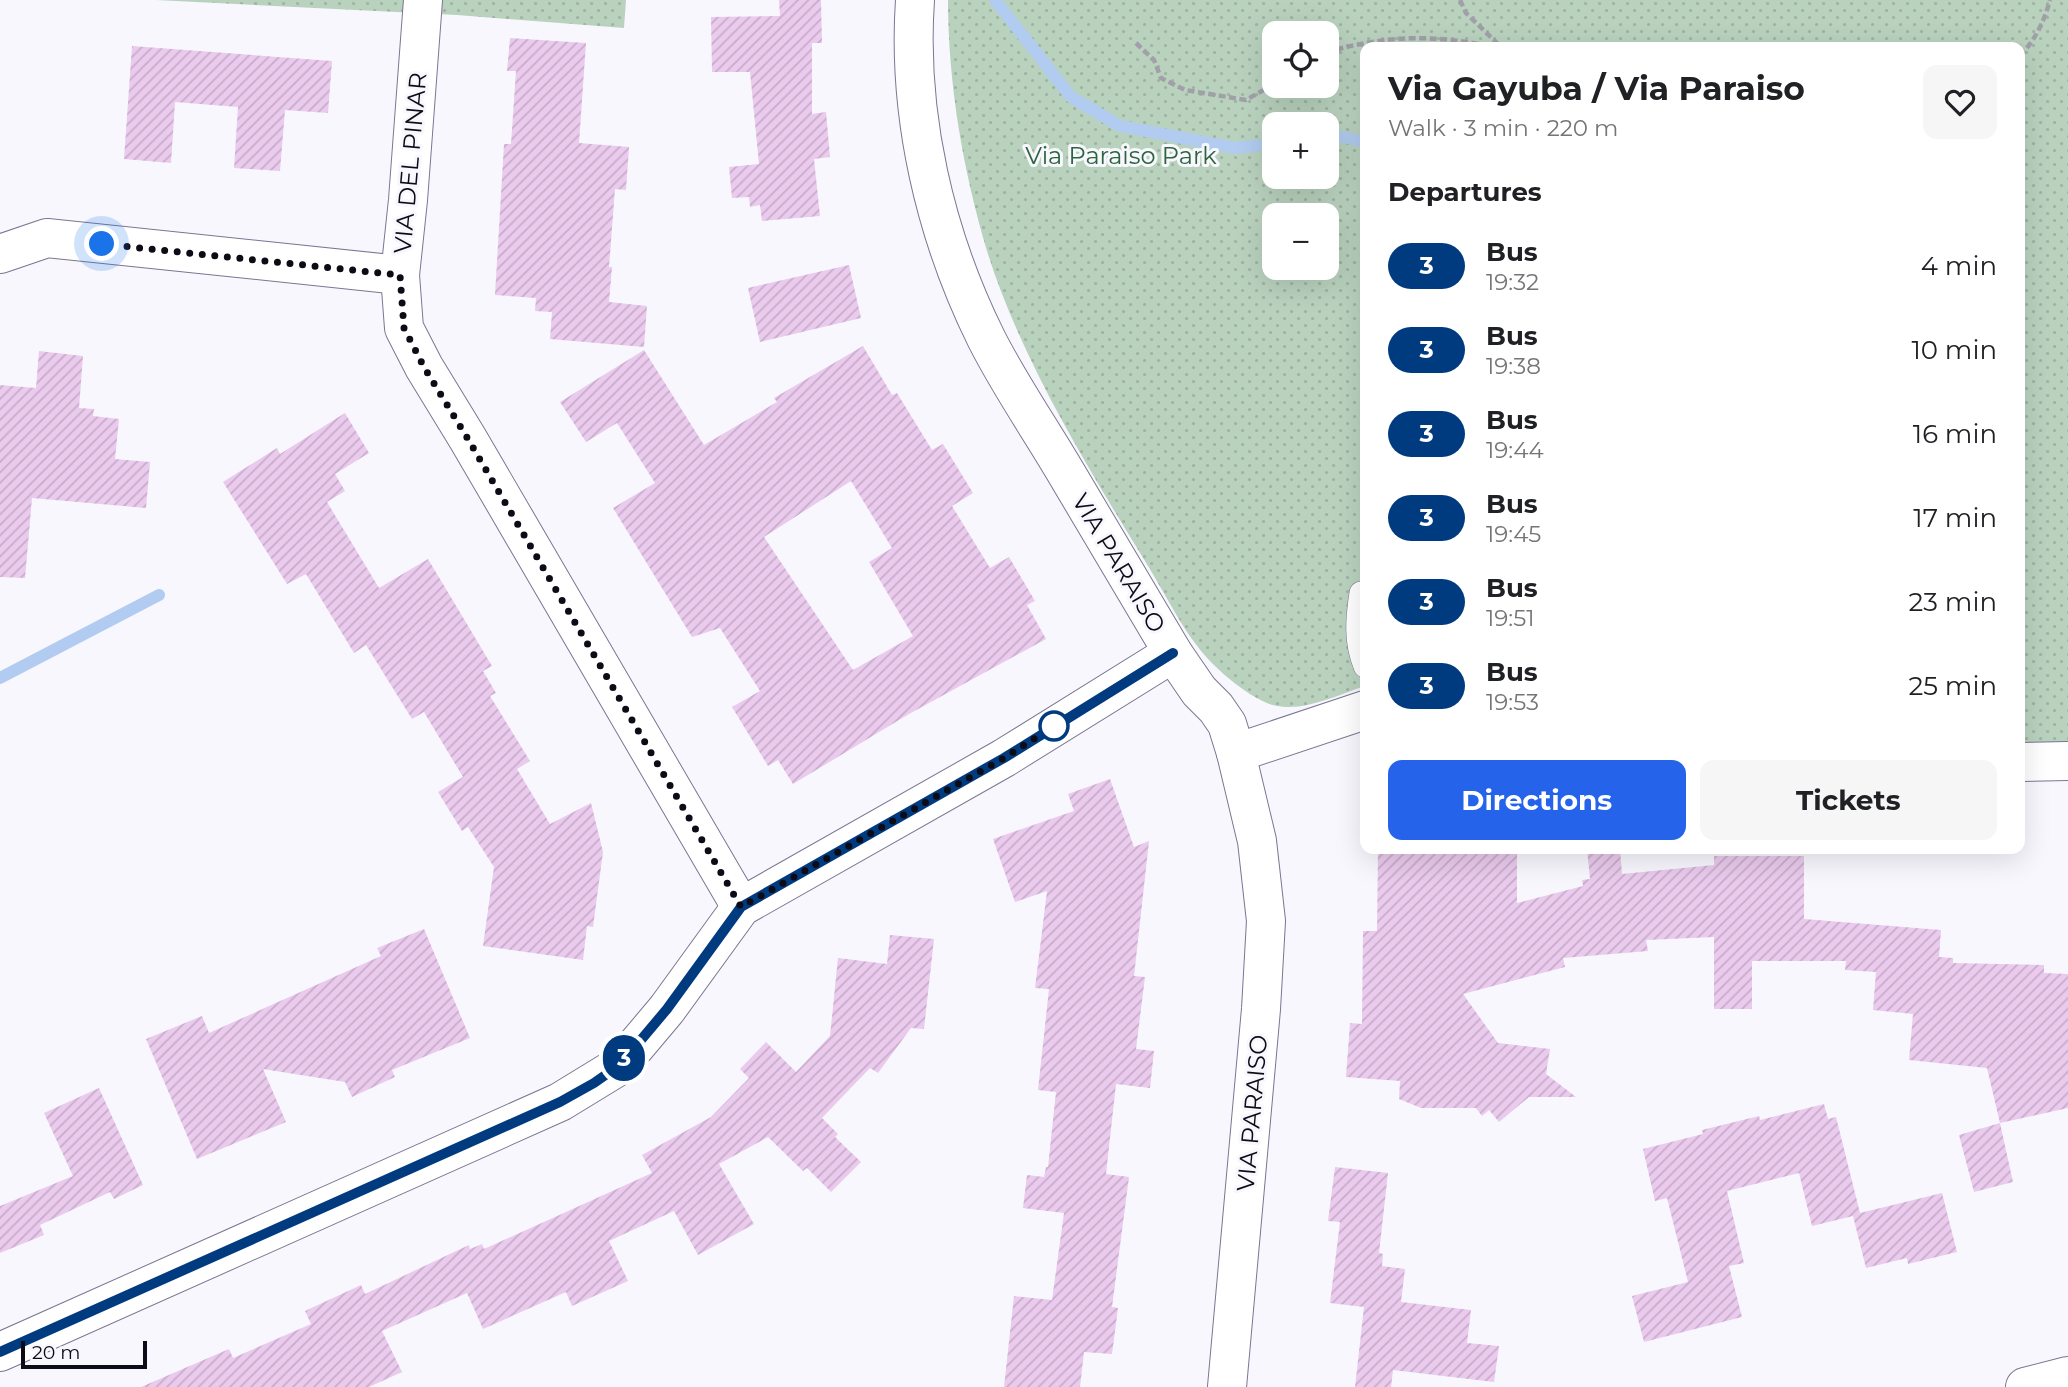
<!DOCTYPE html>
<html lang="en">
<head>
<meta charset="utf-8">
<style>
  body { margin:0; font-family:Montserrat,sans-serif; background:#f6f6f6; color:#202124; height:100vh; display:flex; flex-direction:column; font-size:26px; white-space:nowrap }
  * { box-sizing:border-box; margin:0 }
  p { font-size:23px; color:#757577 }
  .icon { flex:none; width:38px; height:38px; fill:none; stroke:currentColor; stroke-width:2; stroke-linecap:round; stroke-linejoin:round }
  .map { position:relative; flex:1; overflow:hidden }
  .sheet { position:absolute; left:1360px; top:42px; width:665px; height:812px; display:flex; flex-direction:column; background:#fff; border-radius:14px; box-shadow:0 7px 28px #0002 }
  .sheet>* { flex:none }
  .badge { padding:0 14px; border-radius:23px; font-size:24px; line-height:46px }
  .fabs { position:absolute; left:1262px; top:21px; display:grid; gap:14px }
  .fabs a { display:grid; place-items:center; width:77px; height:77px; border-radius:14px; background:#fff; box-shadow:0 7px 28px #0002; font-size:35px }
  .scale { position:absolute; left:21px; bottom:18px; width:126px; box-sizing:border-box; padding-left:7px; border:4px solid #0d0b15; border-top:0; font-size:19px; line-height:24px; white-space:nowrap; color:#0d0b15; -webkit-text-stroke:5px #f8f7fe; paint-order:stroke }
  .you { position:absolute; width:35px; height:35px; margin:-18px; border:5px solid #fff; border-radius:50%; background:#1a73e8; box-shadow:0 0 0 10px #1a73e833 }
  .map>.badge { position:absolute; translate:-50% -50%; box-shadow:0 0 0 4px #fff }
  h2 { padding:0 28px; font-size:26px; line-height:63px }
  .round { display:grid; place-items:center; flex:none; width:74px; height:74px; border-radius:14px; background:#f6f6f6 }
  .overview { display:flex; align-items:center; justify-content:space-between; height:119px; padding:0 28px }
  h1 { font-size:33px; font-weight:700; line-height:52px }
  .action { display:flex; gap:14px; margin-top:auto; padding:14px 28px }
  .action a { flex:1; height:80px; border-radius:14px; background:#2563eb; color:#fff; font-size:28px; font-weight:700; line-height:80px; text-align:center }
  .action a+a { background:#f6f6f6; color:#202124 }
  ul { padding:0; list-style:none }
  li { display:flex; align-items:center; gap:21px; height:84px; padding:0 28px }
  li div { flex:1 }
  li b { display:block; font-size:26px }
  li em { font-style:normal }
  li .badge { min-width:77px; font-weight:700; text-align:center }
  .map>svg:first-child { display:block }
  .park { fill:url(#park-dots); fill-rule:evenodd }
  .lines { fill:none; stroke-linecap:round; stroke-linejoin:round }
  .stream { stroke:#b1ccf0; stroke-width:12 }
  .building { fill:url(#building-hatch); fill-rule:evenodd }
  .lane-casing { stroke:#7a7692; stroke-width:24 }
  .street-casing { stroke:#7a7692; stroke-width:40 }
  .secondary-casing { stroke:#7a7692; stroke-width:40 }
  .path { stroke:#a19fa7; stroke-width:4.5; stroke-dasharray:7 3.5; stroke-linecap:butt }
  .lane { stroke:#fff; stroke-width:23 }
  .street { stroke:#fff; stroke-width:38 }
  .secondary { stroke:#fff; stroke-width:38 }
  .line-casing { stroke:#fff; stroke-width:16 }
  .line { stroke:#003b80; stroke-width:10 }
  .walk { stroke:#0d0b15; stroke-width:7; stroke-dasharray:0 12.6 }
  .stop-dot { fill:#fff; stroke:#003b80; stroke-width:3.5 }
  .labels { text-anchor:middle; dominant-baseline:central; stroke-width:6; stroke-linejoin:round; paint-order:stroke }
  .park-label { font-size:24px; fill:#2b653e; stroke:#f8f7fe }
  .street-label { font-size:24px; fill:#0d0b15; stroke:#f8f7fe }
</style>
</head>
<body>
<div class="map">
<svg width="2068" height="1387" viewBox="0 0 2068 1387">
  <defs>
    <pattern id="park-dots" width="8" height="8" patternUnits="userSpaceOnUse" patternTransform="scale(1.75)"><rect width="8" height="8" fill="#b9d2be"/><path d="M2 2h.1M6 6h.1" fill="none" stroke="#9eb3a2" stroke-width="1.8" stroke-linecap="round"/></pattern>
    <pattern id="building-hatch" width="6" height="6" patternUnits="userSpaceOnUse" patternTransform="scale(1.75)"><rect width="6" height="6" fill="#eacaed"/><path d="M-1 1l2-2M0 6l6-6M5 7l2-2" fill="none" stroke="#c8acca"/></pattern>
  </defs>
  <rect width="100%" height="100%" fill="#f8f7fe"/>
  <!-- park -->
  <g class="park">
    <polygon points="156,0 626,0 624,28 457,15"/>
    <path d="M948,0H2068V742L2020,744V47H1365V686C1337,695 1303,713 1273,705C1256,701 1228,679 1216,667C1187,640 1169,600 1148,566C1088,468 1021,360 987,251C963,170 948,84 948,0ZM1274,33H1326V86H1274ZM1274,124H1326V177H1274ZM1274,215H1326V268H1274Z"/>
  </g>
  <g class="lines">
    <!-- stream -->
    <g class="stream">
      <polyline points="995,0 1071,97 1120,126 1235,148 1274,144"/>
      <polyline points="1326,139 1343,137 1365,142"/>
      <polyline points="0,678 159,595"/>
    </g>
  </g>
  <!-- building -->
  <g class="building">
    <polygon points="779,0 821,0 822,43 812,43 812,114 826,112 830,157 814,159 820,216 762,221 760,205 750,207 749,197 732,198 729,167 759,164 750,72 712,72 711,17 780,16"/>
    <polygon points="510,38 586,43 579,143 629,147 626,190 615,189 609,267 612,267 609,302 647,306 644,347 550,339 552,312 535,311 536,298 495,295 504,144 511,144 516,71 507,71"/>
    <polygon points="132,46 332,61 328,113 285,110 280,171 234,168 238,107 175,102 171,163 124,159"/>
    <polygon points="849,265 861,318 760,342 748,288"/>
    <path d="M863,346L892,395L897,393L932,450L943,444L973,493L952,506L990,568L1009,557L1035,601L1027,605L1046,639L909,714L793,784L778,760L768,766L732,707L760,691L720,628L692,637L613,508L655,483L617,423L586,442L560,402L644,350L704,445L777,402L774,398ZM851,481L892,548L869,562L913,636L853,670L764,537Z"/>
    <polygon points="39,351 83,356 79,408 94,409 93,416 119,419 115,459 150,462 146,508 32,498 25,578 0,577 0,385 36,388"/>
    <polygon points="345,413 369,453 335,474 345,491 327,502 379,588 428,559 492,666 483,671 496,693 490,696 530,761 517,769 550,824 591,803 603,852 593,927 587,926 583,960 483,946 494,867 468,827 462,831 438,792 463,777 424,712 412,719 366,645 354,653 306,574 287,584 223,482 277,448 280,454"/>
    <polygon points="1110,779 1134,847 1149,841 1134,976 1145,977 1136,1049 1154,1051 1150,1088 1116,1084 1106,1174 1129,1177 1112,1307 1118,1308 1112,1354 1084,1352 1080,1387 1004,1387 1014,1296 1052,1300 1064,1213 1023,1208 1027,1175 1044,1177 1046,1167 1048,1167 1056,1092 1038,1090 1049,989 1035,988 1047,891 1015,902 993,839 1074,811 1068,794"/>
    <polygon points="1378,849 1517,849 1517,903 1583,886 1582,880 1590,879 1587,849 1620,849 1622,874 1714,865 1714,856 1804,856 1804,919 1941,930 1939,957 1953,958 1953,963 2044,965 2044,973 2068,974 2068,1108 2000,1123 1987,1068 1909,1060 1913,1014 1873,1010 1876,972 1845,970 1846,961 1752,961 1752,1009 1714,1009 1714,937 1646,940 1648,951 1563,958 1565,967 1463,994 1498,1043 1550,1049 1546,1074 1576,1097 1529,1097 1499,1122 1489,1110 1482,1116 1476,1108 1421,1108 1399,1099 1400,1081 1346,1077 1350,1023 1362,1024 1363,931 1377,931"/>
    <polygon points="424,929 470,1038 392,1070 395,1077 352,1097 345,1082 263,1069 286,1122 197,1159 146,1039 202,1016 209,1033 381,956 377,948"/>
    <polygon points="890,935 934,939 924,1029 911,1028 878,1073 870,1068 822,1118 838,1134 835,1137 861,1162 831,1192 807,1168 803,1171 768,1137 719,1164 754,1224 698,1255 674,1211 609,1241 628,1281 572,1306 566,1292 483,1329 467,1293 382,1331 402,1372 369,1387 141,1387 229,1349 233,1358 311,1324 305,1311 361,1285 365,1294 469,1245 470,1249 482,1244 484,1249 652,1173 642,1155 711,1117 749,1078 740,1069 766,1042 796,1072 830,1036 838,958 887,964"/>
    <polygon points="99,1088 143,1185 114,1199 110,1192 40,1225 44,1235 0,1253 0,1206 73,1176 44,1113"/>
    <polygon points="1824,1104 1828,1119 1836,1117 1860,1213 1942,1193 1957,1252 1908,1264 1907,1258 1866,1268 1853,1216 1812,1226 1799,1173 1727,1191 1744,1263 1729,1266 1742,1317 1644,1342 1632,1296 1688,1282 1667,1198 1655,1201 1643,1149 1703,1134 1702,1130 1759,1116 1760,1120"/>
    <polygon points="2000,1123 2013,1182 1974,1192 1959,1135"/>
    <polygon points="1335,1167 1388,1173 1379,1253 1383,1254 1382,1266 1405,1269 1401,1302 1471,1310 1467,1343 1499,1346 1494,1382 1393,1370 1391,1387 1355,1387 1364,1307 1330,1303 1340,1222 1328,1221"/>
  </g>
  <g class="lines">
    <!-- lane casing -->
    <g class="lane-casing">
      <path id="lane" d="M1361,593C1357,618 1355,642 1365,666"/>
    </g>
    <!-- street casing -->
    <g class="street-casing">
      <g id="street">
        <polyline points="423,0 408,200 400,275 404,328 424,367 468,439 741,907"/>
        <path d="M915,0C907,115 935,235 986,338C1008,382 1037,424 1062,466C1099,529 1136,591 1173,653L1199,691L1216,708L1227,724L1236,753"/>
        <polyline points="0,254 47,238 400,275"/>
        <polyline points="0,1352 560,1102 614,1069 635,1047 667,1009 741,907 1004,758 1173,653"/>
        <polyline points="2025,1387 2068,1376"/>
      </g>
    </g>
    <!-- secondary casing -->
    <g class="secondary-casing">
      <g id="secondary">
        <polyline points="2020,762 2068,761"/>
        <polyline points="1227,1387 1261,1009 1266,921 1257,841 1236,753 1365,710"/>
      </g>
    </g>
    <!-- path -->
    <g class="path">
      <polyline points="1460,0 1466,13 1501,47"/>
      <polyline points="1136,43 1154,60 1161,78 1185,90 1246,100 1274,84"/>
      <path d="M1326,52C1390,35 1430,34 1495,47"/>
      <path d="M2020,56C2035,40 2044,22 2050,0"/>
    </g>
    <!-- lane -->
    <use href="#lane" class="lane"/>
    <!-- street -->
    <use href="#street" class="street"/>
    <!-- secondary -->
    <use href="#secondary" class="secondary"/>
  </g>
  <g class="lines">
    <!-- line casing -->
    <g class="line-casing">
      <polyline id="line" points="0,1352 560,1102 594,1083 614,1069 635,1047 667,1009 741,907 1004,758 1173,653"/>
    </g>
    <!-- line -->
    <use href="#line" class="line"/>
    <!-- walk -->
    <polyline class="walk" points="102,244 400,275 404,328 424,367 468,439 741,907 1004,758 1054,726"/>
  </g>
  <!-- markers -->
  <circle class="stop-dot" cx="1054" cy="726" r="14"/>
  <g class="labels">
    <!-- park labels -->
    <g class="park-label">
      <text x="1121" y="155">Via Paraiso Park</text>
    </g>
    <!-- street labels -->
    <g class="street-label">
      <text transform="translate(410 163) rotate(-85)">VIA DEL PINAR</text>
      <text transform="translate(1119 563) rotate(59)">VIA PARAISO</text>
      <text transform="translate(1252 1113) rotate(-85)">VIA PARAISO</text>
    </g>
  </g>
</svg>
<div class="fabs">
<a><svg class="icon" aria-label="locate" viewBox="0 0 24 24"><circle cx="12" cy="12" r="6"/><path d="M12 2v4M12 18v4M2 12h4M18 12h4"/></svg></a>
<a>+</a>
<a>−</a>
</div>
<div class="scale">20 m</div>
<div class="you" style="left:102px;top:244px"></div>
<b class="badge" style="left:624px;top:1058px;background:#003b80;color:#fff">3</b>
<section class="sheet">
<div class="overview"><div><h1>Via Gayuba / Via Paraiso</h1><p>Walk · 3 min · 220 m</p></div><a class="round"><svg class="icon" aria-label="heart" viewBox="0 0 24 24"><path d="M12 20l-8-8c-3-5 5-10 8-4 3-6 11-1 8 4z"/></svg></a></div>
<h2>Departures</h2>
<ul>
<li><span class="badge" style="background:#003b80;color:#fff">3</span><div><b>Bus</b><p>19:32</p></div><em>4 min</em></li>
<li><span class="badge" style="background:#003b80;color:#fff">3</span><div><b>Bus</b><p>19:38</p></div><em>10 min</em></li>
<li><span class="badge" style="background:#003b80;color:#fff">3</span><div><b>Bus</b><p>19:44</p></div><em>16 min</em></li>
<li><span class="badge" style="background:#003b80;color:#fff">3</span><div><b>Bus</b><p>19:45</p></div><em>17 min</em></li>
<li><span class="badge" style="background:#003b80;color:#fff">3</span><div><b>Bus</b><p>19:51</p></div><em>23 min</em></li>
<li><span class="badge" style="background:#003b80;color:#fff">3</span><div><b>Bus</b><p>19:53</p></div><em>25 min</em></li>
</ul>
<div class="action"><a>Directions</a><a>Tickets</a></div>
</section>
</div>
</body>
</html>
